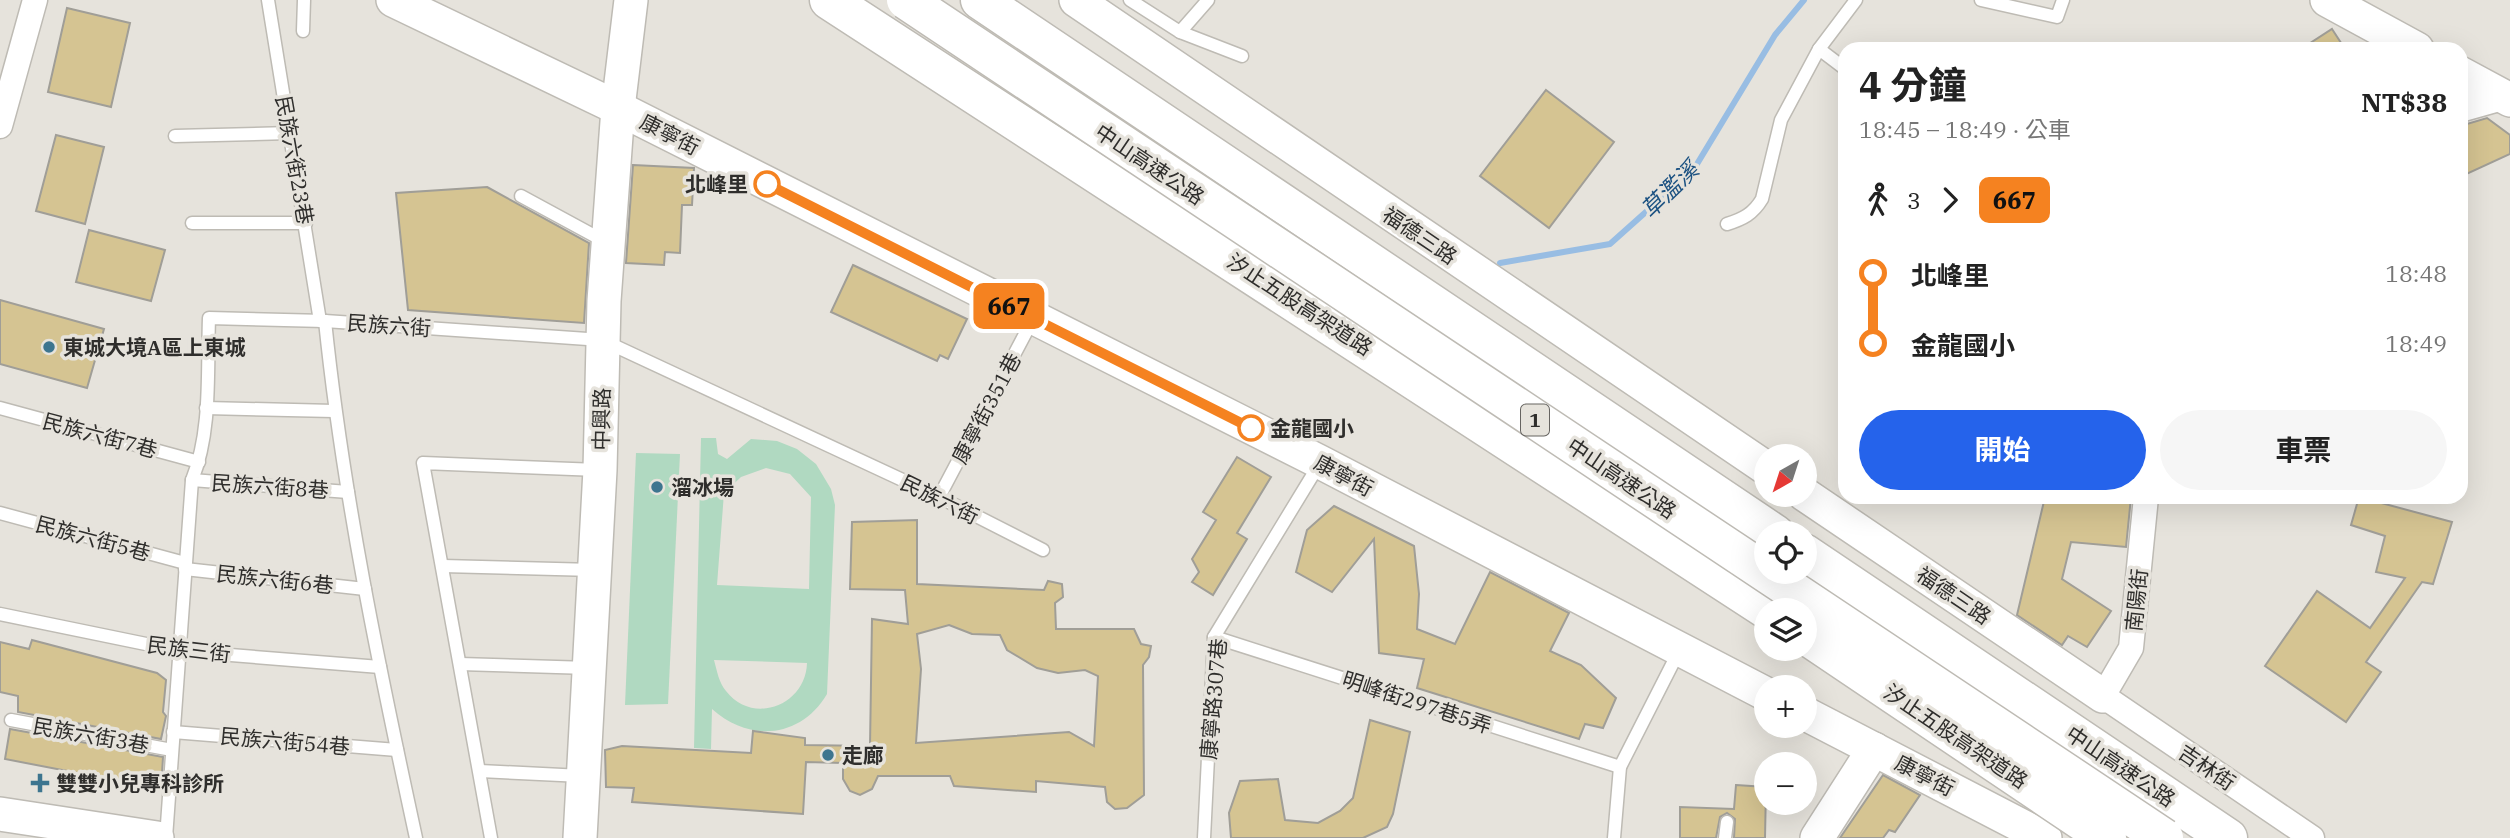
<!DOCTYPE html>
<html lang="zh-TW">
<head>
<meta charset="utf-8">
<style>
  body { margin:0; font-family:"IBM Plex Serif","Noto Sans TC",serif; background:#f6f6f6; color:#222; height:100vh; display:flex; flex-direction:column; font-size:26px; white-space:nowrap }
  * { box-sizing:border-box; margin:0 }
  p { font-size:23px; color:#767676 }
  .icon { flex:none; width:38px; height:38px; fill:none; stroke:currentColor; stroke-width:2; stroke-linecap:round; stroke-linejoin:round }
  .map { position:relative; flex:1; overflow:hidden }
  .details { position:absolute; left:1838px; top:42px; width:630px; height:462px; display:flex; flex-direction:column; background:#fff; border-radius:21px; box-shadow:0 7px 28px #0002 }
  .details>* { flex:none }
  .badge { padding:0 14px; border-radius:10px; font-size:24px; line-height:46px }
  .needle { width:46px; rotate:219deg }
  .fabs { position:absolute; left:1754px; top:444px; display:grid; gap:14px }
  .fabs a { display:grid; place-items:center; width:63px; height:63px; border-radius:50%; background:#fff; box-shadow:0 7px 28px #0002; font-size:35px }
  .map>.badge { position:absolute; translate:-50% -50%; box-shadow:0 0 0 4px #fff }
  .legs { display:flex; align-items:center; gap:10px; height:77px; padding:0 21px; font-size:23px }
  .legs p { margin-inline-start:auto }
  .headline { display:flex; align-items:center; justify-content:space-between; height:119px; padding:0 21px }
  h1 { font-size:38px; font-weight:700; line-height:52px }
  .button { display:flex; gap:14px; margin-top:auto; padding:14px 21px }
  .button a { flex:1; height:80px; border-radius:42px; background:#2563eb; color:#fff; font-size:28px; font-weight:700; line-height:80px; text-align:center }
  .button a+a { background:#f6f6f6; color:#222 }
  ul { padding:0 21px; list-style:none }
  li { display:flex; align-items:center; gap:24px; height:70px; font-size:26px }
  li i { display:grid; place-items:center; width:10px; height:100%; margin:0 9px; background:currentColor }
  li i::after { content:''; width:18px; height:18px; margin:-9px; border:5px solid; border-radius:50%; background:#fff }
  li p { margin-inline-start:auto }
  li:first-child i { background:linear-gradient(#0000 50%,currentColor 0) }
  li:last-child i { background:linear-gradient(currentColor 50%,#0000 0) }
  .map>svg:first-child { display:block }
  .green { fill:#b0d9c1; fill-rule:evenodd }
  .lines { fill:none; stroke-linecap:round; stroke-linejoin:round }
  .stream { stroke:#98bde3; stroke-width:6 }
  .building { fill:#d5c492; stroke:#a09e97; stroke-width:2; fill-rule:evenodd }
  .lane-casing { stroke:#bebbb4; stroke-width:15 }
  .street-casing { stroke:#bebbb4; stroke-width:27 }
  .secondary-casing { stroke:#bebbb4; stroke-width:36 }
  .highway-casing { stroke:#bebbb4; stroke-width:41 }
  .lane { stroke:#fff; stroke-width:12 }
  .street { stroke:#fff; stroke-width:24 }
  .secondary { stroke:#fff; stroke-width:33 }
  .highway { stroke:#fff; stroke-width:38 }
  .highway-bridge-casing { stroke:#bebbb4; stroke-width:41; stroke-linecap:butt }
  .highway-bridge { stroke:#fff; stroke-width:38 }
  .line-1-casing { stroke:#fff; stroke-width:16 }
  .line-1 { stroke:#f58220; stroke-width:10 }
  .stop-1-dot { fill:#fff; stroke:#f58220; stroke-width:3.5 }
  .poi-dot { fill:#3d758f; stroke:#e6e3dc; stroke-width:2.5 }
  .labels { text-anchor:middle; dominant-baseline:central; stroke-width:7; stroke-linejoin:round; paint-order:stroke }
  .shield { fill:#e6e3dc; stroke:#666461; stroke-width:2 }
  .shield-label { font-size:19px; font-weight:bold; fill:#2f2e2c }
  .street-label { font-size:21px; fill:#2f2e2c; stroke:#e6e3dc }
  .stop-label { font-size:21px; font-weight:bold; fill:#2f2e2c; stroke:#e6e3dc; text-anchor:end }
  .poi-label { font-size:21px; font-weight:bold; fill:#2f2e2c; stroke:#e6e3dc; text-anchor:start }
  .water-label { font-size:23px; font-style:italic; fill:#1c5282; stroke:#e6e3dc }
</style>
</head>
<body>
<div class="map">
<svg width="2510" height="838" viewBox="0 0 2510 838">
  <rect width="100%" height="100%" fill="#e6e3dc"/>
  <!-- green -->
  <g class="green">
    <path d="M701,438H716L718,454L727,459L751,439L777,441L797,449L816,464L831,489L835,505L827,694C801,738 750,743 712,709L711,749L694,748ZM766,468L790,474L811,497L809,589L717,585L724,493L741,477ZM714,660L807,663C806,705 753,726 726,691C719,683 717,671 714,660Z"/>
    <polygon points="636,453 680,454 668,704 625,705"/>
  </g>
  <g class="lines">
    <!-- stream -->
    <polyline class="stream" points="1500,263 1610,244 1694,169 1775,35 1804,0"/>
  </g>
  <!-- building -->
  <g class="building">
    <polygon points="67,8 130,23 111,107 48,92"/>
    <polygon points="2332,29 2345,49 2301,49"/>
    <polygon points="1546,90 1614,142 1549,228 1480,176"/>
    <polygon points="2487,118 2510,135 2510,154 2460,177 2460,126"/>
    <polygon points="56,135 104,147 85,224 36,211"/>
    <polygon points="633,165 694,168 692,205 682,205 680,253 665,252 664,265 626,263"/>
    <polygon points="487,187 589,243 584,323 408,310 396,193"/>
    <polygon points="89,230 165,250 151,301 76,282"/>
    <polygon points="853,265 967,319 948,359 940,355 937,361 831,312"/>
    <polygon points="0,300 104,329 87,388 0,364"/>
    <polygon points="1237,457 1271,477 1237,533 1247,539 1213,595 1192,582 1199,572 1192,559 1216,520 1203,512"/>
    <polygon points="2045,497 2131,497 2126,547 2071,542 2062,579 2111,611 2087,647 2068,636 2062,645 2017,615"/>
    <polygon points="2359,497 2452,522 2433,584 2422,582 2366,662 2381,672 2346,722 2265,666 2317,591 2370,628 2405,578 2376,572 2385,536 2351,525"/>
    <polygon points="1334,506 1414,546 1419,594 1417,629 1455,644 1490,572 1569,613 1550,651 1581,665 1616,698 1603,728 1585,724 1579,739 1417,688 1424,659 1379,653 1374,539 1332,592 1296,572 1307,530"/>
    <path d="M917,520V584L1044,590L1048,581L1062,584L1063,597L1055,603L1056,629H1134L1141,644L1151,646L1149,657L1143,665L1144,795L1127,808L1115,809L1107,802L1105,787L1036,781V792L954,786L950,776H878L872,789L860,795L850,791L843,779V763L806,762L803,814L632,802L634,788L606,787L605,750L622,746L751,753L753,731L805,738V745L870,746L872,619L908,624L905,590L850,589L852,522ZM949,625L972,634L1000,635L1007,650L1037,668L1058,673L1085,670L1098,676L1094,746L1069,732L916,743L921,669L917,634Z"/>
    <polygon points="32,640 157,673 166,680 163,712 166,716 161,739 18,712 18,696 0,692 0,642 29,649"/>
    <polygon points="1370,720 1410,732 1393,814 1387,827 1363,838 1231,838 1229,813 1240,781 1278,779 1285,820 1318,823 1340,811 1353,798"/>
    <polygon points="10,729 163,757 161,789 5,759"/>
    <polygon points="1883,775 1920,795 1895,832 1889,830 1883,838 1840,838"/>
    <polygon points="1736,785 1766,787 1765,838 1734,838 1735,819 1727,813 1720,817 1716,838 1680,838 1680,807 1734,809"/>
  </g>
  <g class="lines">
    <!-- lane casing -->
    <g class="lane-casing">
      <g id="lane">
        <polyline points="268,0 320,321"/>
        <polyline points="1130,0 1180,32 1208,0"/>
        <polyline points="1981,0 2057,17 2063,0"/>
        <polyline points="303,31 304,0"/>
        <polyline points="1180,32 1242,56"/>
        <polyline points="1819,49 1844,68"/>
        <polyline points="175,136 290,133"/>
        <polyline points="521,196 604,241"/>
        <polyline points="192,223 306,223"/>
        <path d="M1727,224C1743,219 1753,214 1762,199L1781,120L1819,49L1856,0"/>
        <path d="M325,321C343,495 379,667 416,838"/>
        <polyline points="0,408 199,462"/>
        <polyline points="206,408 334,411"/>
        <polyline points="192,480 348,492"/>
        <polyline points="939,497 1033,319"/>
        <polyline points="0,513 185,563"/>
        <polyline points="443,566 594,570"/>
        <polyline points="185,569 365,589"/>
        <polyline points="0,614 180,651 380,667"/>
        <polyline points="1214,637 1620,767"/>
        <polyline points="460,664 589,668"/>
        <polyline points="11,720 172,750"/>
        <polyline points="173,732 397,750"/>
        <polyline points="480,771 582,776"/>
        <path d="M166,838L192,480C212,431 207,371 209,318L325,321L602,340L939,497L1043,550"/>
        <polyline points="491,838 423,463 598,470"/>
        <polyline points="1204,838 1214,637 1320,463"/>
        <polyline points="1614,838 1620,767 1679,651"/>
        <polyline points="1725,838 1727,822"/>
      </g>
    </g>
    <!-- street casing -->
    <g class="street-casing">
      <g id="street">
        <polyline points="2460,110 2506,97"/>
        <polyline points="0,126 35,0"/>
        <polyline points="2146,497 2131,648 2103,696 2312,838"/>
      </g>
    </g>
    <!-- secondary casing -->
    <g class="secondary-casing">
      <g id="secondary">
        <polyline points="393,0 618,108 1320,462 1766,694"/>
        <polyline points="1076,0 1766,468"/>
        <polyline points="2327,0 2417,49"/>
        <polyline points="2460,73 2510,100"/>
        <polyline points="1804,494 2103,696"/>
        <polyline points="1804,713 2045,838"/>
        <polyline points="0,814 157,838"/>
        <polyline points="580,838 600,470 604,301 618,108 631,0"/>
        <polyline points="1817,838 1874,749"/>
      </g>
    </g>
    <!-- highway casing -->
    <g class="highway-casing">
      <g id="highway">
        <polyline points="829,0 1769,611"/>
        <polyline points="980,0 1775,534"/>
        <polyline points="1804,553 2228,838"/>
      </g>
    </g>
    <!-- lane -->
    <use href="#lane" class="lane"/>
    <!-- street -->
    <use href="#street" class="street"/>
    <!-- secondary -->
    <use href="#secondary" class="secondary"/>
    <!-- highway -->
    <use href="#highway" class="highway"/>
    <!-- highway-bridge casing -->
    <g class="highway-bridge-casing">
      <g id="highway-bridge">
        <polyline points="906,0 2164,838"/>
        <polyline points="1804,634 2107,838"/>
      </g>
    </g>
    <!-- highway-bridge -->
    <use href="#highway-bridge" class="highway-bridge"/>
  </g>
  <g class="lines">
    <!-- line-1 casing -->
    <g class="line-1-casing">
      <polyline id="line-1" points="767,184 1251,428"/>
    </g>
    <!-- line-1 -->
    <use href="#line-1" class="line-1"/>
  </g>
  <!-- markers -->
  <g class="stop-1-dot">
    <circle cx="767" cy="184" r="12"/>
    <circle cx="1251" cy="428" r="12"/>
  </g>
  <g class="poi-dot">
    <circle cx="49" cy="347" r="7"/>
    <circle cx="657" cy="487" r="7"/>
    <circle cx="828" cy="755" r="7"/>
    <path d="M36.5 772.5h7v7h7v7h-7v7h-7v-7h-7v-7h7z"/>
  </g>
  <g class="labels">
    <!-- shield labels -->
    <rect class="shield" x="1521" y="404.5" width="28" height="31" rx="5"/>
    <g class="shield-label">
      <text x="1535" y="420">1</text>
    </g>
    <!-- street labels -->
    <g class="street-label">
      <text transform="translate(670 134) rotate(27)">康寧街</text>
      <text transform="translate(295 160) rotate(80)">民族六街23巷</text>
      <text transform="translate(1150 164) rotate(34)">中山高速公路</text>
      <text transform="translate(1420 235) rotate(34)">福德三路</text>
      <text transform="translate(1300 304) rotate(33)">汐止五股高架道路</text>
      <text transform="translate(389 325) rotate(4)">民族六街</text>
      <text transform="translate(986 408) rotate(-62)">康寧街351巷</text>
      <text transform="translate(601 419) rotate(-89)">中興路</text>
      <text transform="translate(100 435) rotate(15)">民族六街7巷</text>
      <text transform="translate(1344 475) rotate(28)">康寧街</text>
      <text transform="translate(1622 478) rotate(34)">中山高速公路</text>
      <text transform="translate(270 486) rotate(4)">民族六街8巷</text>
      <text transform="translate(940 499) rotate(26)">民族六街</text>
      <text transform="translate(93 538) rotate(15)">民族六街5巷</text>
      <text transform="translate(275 579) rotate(6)">民族六街6巷</text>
      <text transform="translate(1954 595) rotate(34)">福德三路</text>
      <text transform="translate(2136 600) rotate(-84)">南陽街</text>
      <text transform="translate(189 649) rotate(7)">民族三街</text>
      <text transform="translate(1213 699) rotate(-85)">康寧路307巷</text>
      <text transform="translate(1417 702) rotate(18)">明峰街297巷5弄</text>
      <text transform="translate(91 735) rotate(10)">民族六街3巷</text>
      <text transform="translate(1956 736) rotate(34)">汐止五股高架道路</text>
      <text transform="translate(285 741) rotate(5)">民族六街54巷</text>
      <text transform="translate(2121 766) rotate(34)">中山高速公路</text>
      <text transform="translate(2207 767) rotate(34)">吉林街</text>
      <text transform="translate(1925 775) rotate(27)">康寧街</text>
    </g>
    <!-- stop labels -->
    <g class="stop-label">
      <text x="748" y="184">北峰里</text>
      <text x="1270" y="428" text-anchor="start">金龍國小</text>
    </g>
    <!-- poi labels -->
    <g class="poi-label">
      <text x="63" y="347">東城大境A區上東城</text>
      <text x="671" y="487">溜冰場</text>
      <text x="842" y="755">走廊</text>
      <text x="56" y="783">雙雙小兒專科診所</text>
    </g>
    <!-- water labels -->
    <g class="water-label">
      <text transform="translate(1669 189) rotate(-44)">草濫溪</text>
    </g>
  </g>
</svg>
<div class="fabs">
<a><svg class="needle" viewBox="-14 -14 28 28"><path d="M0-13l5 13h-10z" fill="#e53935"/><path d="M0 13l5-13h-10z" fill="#767676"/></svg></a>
<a><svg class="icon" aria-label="locate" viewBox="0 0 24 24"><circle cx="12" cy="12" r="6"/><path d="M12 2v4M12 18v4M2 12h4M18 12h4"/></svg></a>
<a><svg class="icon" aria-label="layers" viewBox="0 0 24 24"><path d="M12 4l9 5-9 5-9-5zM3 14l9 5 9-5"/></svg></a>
<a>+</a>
<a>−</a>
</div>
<b class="badge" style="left:1009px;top:306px;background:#f58220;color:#111">667</b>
<section class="details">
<div class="headline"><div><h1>4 分鐘</h1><p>18:45 – 18:49 · 公車</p></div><b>NT$38</b></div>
<div class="legs"><svg class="icon" aria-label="walk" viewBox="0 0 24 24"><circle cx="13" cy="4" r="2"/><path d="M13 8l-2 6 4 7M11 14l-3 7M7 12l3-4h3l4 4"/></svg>3<svg class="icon" aria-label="forward" viewBox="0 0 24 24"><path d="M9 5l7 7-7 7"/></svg><b class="badge" style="background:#f58220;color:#111">667</b></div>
<ul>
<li><i style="color:#f58220"></i><b>北峰里</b><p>18:48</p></li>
<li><i style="color:#f58220"></i><b>金龍國小</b><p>18:49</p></li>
</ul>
<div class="button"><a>開始</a><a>車票</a></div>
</section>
</div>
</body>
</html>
